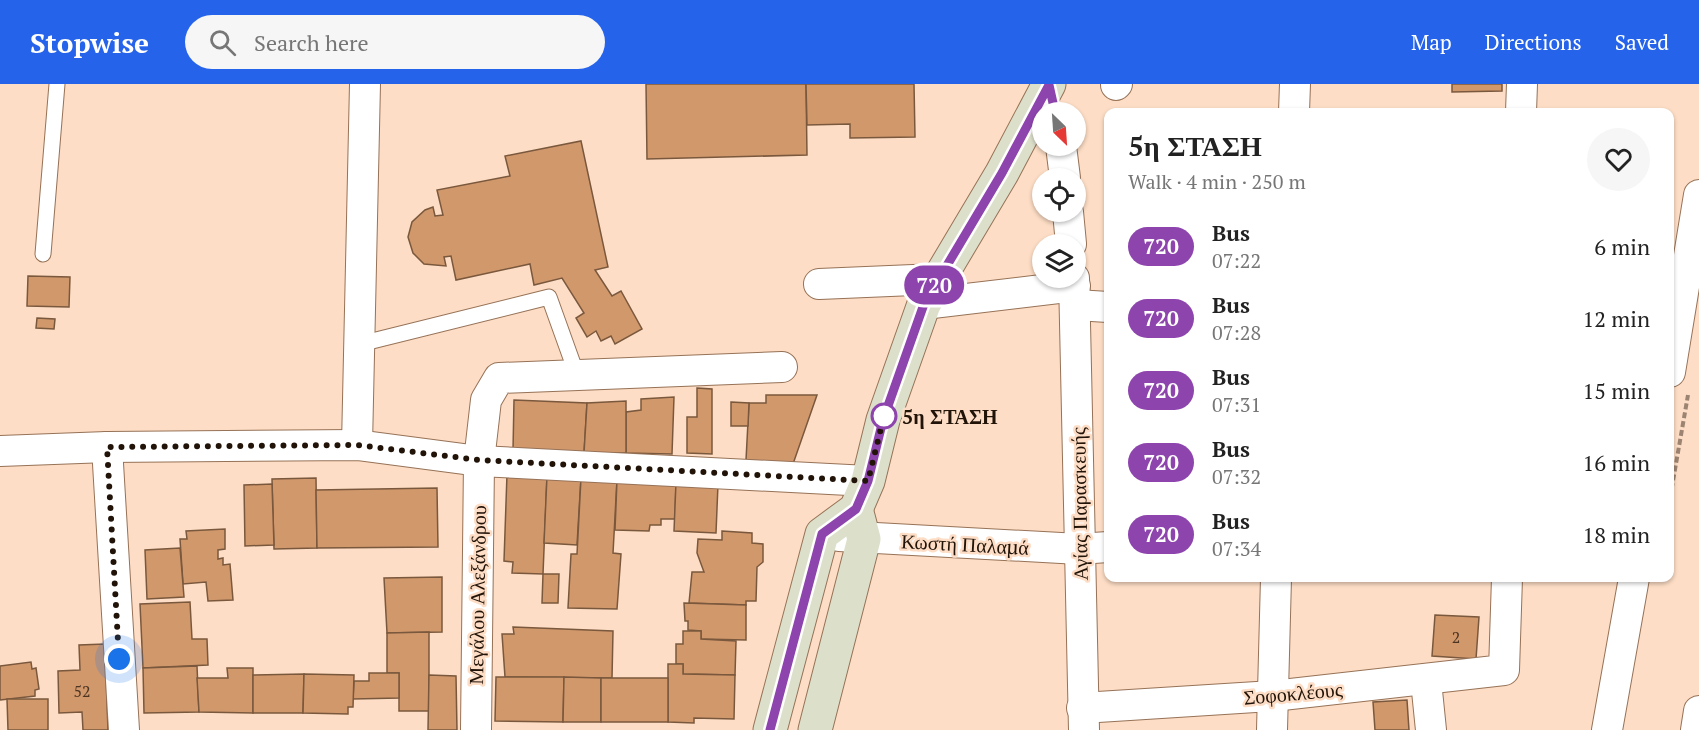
<!DOCTYPE html>
<html lang="en">
<head>
<meta charset="utf-8">
<style>
  body { margin:0; font-family:"PT Serif",serif; background:#f6f6f6; color:#222; height:100vh; display:flex; flex-direction:column; font-size:22px; white-space:nowrap }
  * { box-sizing:border-box; margin:0 }
  p { font-size:20px; color:#767676 }
  .icon { flex:none; width:33px; height:33px; fill:none; stroke:currentColor; stroke-width:2; stroke-linecap:round; stroke-linejoin:round }
  .map { position:relative; flex:1; overflow:hidden }
  .side { position:absolute; left:1104px; top:24px; width:570px; height:474px; display:flex; flex-direction:column; background:#fff; border-radius:12px; box-shadow:0 2px 4px #0004 }
  .side>* { flex:none }
  .badge { padding:0 12px; border-radius:20px; font-size:21px; line-height:39px }
  .needle { width:39px; rotate:155deg }
  .tools { position:absolute; left:1032px; top:18px; display:grid; gap:12px }
  .tools a { display:grid; place-items:center; width:54px; height:54px; border-radius:50%; background:#fff; box-shadow:0 2px 4px #0004; font-size:30px }
  .you { position:absolute; width:30px; height:30px; margin:-15px; border:4px solid #fff; border-radius:50%; background:#1a73e8; box-shadow:0 0 0 9px #1a73e833 }
  .map>.badge { position:absolute; translate:-50% -50%; box-shadow:0 0 0 3px #fff }
  .round { display:grid; place-items:center; flex:none; width:63px; height:63px; border-radius:32px; background:#f6f6f6 }
  .head { display:flex; align-items:center; justify-content:space-between; height:102px; padding:0 24px }
  h1 { font-size:28px; font-weight:700; line-height:45px }
  ul { padding:0; list-style:none }
  li { display:flex; align-items:center; gap:18px; height:72px; padding:0 24px }
  li div { flex:1 }
  li b { display:block; font-size:22px }
  li em { font-style:normal }
  li .badge { min-width:66px; font-weight:700; text-align:center }
  header { display:flex; align-items:center; gap:36px; box-sizing:border-box; height:84px; padding:0 30px; background:#2563eb; color:#fff }
  header strong { font-size:28px }
  nav { display:flex; gap:33px; margin-inline-start:auto; font-size:21px }
  .search { width:420px; height:54px; background:#f6f6f6; display:flex; align-items:center; gap:15px; box-sizing:border-box; padding:0 21px; border-radius:33px; color:#767676; font-size:22px }
  .map>svg:first-child { display:block }
  .building { fill:#d1986c; stroke:#7a583d; stroke-width:1.5 }
  .lines { fill:none; stroke-linecap:round; stroke-linejoin:round }
  .lane-casing { stroke:#967257; stroke-width:17 }
  .street-casing { stroke:#967257; stroke-width:32 }
  .secondary-casing { stroke:#967257; stroke-width:35 }
  .path { stroke:#9c8472; stroke-width:4; stroke-dasharray:6 3; stroke-linecap:butt }
  .lane { stroke:#fff; stroke-width:15 }
  .street { stroke:#fff; stroke-width:30 }
  .secondary { stroke:#dce0cb; stroke-width:33 }
  .line-casing { stroke:#fff; stroke-width:14 }
  .line { stroke:#8e44ad; stroke-width:9 }
  .walk { stroke:#211308; stroke-width:6; stroke-dasharray:0 10.8 }
  .stop-dot { fill:#fff; stroke:#8e44ad; stroke-width:3 }
  .labels { text-anchor:middle; dominant-baseline:central; stroke-width:5; stroke-linejoin:round; paint-order:stroke }
  .number-label { font-size:16px; fill:#4d3421 }
  .stop-label { font-size:20px; font-weight:bold; fill:#211308; stroke:#fdddc5; text-anchor:start }
  .street-label { font-size:20px; fill:#211308; stroke:#fdddc5 }
</style>
</head>
<body>
<header>
<strong>Stopwise</strong>
<div class="search"><svg class="icon" aria-label="search" viewBox="0 0 24 24"><circle cx="10" cy="10" r="6"/><path d="M15 15l6 6"/></svg>Search here</div>
<nav><a>Map</a><a>Directions</a><a>Saved</a></nav>
</header>
<div class="map">
<svg width="1699" height="646" viewBox="0 0 1699 646">
  <rect width="100%" height="100%" fill="#fdddc5"/>
  <!-- building -->
  <g class="building">
    <polygon points="646,0 806,0 807,71 647,75"/>
    <polygon points="806,0 914,0 915,53 850,54 850,40 807,41"/>
    <polygon points="1452,0 1502,0 1502,7 1452,8"/>
    <polygon points="581,57 608,183 595,186 612,212 621,207 642,245 615,260 611,252 601,257 596,247 587,253 576,234 584,229 562,194 534,201 530,180 456,196 451,172 444,173 446,182 424,180 413,169 408,153 412,138 425,126 433,123 435,132 443,131 437,106 510,92 505,72"/>
    <polygon points="28,192 70,193 69,223 27,222"/>
    <polygon points="37,234 55,235 54,245 36,244"/>
    <polygon points="697,304 712,305 712,370 687,369 687,333 697,333"/>
    <polygon points="766,311 817,311 793,380 746,376 749,319 766,319"/>
    <polygon points="674,313 672,370 626,369 626,328 641,326 641,315"/>
    <polygon points="514,316 587,319 584,369 513,366"/>
    <polygon points="626,317 626,369 584,369 587,319"/>
    <polygon points="731,318 749,319 748,342 731,342"/>
    <polygon points="507,390 547,392 543,490 512,489 513,478 504,477"/>
    <polygon points="547,392 581,394 577,461 544,459"/>
    <polygon points="316,394 317,464 274,465 272,395"/>
    <polygon points="581,394 617,396 613,469 621,470 617,525 568,524 571,470 577,470"/>
    <polygon points="617,396 676,398 675,435 661,435 661,441 650,441 649,447 615,446"/>
    <polygon points="676,398 718,400 716,449 674,447"/>
    <polygon points="272,400 274,461 245,462 244,401"/>
    <polygon points="437,404 438,463 317,464 316,406"/>
    <polygon points="225,445 225,465 218,466 218,475 223,474 223,481 230,480 233,516 208,517 206,498 183,500 180,455 187,455 186,447"/>
    <polygon points="722,447 752,449 752,459 763,460 763,478 757,483 756,517 746,517 746,521 689,519 692,488 704,488 697,469 698,455 722,456"/>
    <polygon points="180,464 184,513 147,515 145,466"/>
    <polygon points="543,490 559,490 558,519 542,519"/>
    <polygon points="442,493 442,548 387,549 384,494"/>
    <polygon points="190,518 192,555 207,555 208,581 143,584 140,520"/>
    <polygon points="684,519 746,521 746,556 701,555 701,547 688,546 688,537 685,537"/>
    <polygon points="1435,531 1479,533 1476,575 1432,572"/>
    <polygon points="513,543 613,547 612,594 505,593 502,550 514,550"/>
    <polygon points="683,547 701,547 701,555 736,557 735,591 683,590 683,580 676,580 676,560 683,560"/>
    <polygon points="429,548 429,627 399,627 399,589 387,589 387,549"/>
    <polygon points="105,560 108,646 83,646 82,628 59,629 58,587 80,586 79,561"/>
    <polygon points="31,578 32,585 36,584 39,605 35,606 35,612 0,616 0,582"/>
    <polygon points="668,580 683,580 683,590 735,591 734,635 694,634 694,639 668,638"/>
    <polygon points="197,582 199,628 144,629 143,584"/>
    <polygon points="227,584 253,584 253,629 199,628 197,594 228,594"/>
    <polygon points="369,589 399,589 399,614 353,615 354,597 369,597"/>
    <polygon points="304,590 303,629 253,629 253,591"/>
    <polygon points="304,590 354,591 353,623 348,623 348,630 303,629"/>
    <polygon points="429,591 456,592 457,646 428,646"/>
    <polygon points="496,593 564,593 563,638 495,637"/>
    <polygon points="564,593 601,594 601,638 563,638"/>
    <rect x="601" y="594" width="67" height="44"/>
    <polygon points="7,615 48,615 48,646 8,646"/>
    <polygon points="1407,616 1409,646 1375,646 1373,618"/>
  </g>
  <g class="lines">
    <!-- lane casing -->
    <g class="lane-casing">
      <g id="lane">
        <polyline points="43,170 57,0"/>
        <polyline points="360,260 549,213 577,291"/>
      </g>
    </g>
    <!-- street casing -->
    <g class="street-casing">
      <g id="street">
        <polyline points="1116,1 1117,0"/>
        <polyline points="1294,28 1295,0"/>
        <polyline points="1521,28 1522,0"/>
        <polyline points="1061,62 1065,94"/>
        <polyline points="1068,128 1071,160"/>
        <polyline points="1074,194 1084,646"/>
        <polyline points="819,200 937,195"/>
        <polyline points="924,220 1075,202"/>
        <polyline points="1076,221 1108,223"/>
        <polyline points="1670,288 1699,111"/>
        <polyline points="357,361 365,0"/>
        <polyline points="107,363 124,646"/>
        <polyline points="0,367 107,363 357,361 479,377 868,397"/>
        <polyline points="839,452 1079,465 1108,463"/>
        <polyline points="1426,597 1431,646"/>
        <polyline points="1082,624 1273,612 1504,586 1507,494"/>
        <polyline points="476,646 479,377 486,316 499,294 782,283"/>
        <polyline points="1272,646 1276,494"/>
        <polyline points="1607,646 1634,494"/>
        <polyline points="1696,646 1699,627"/>
      </g>
    </g>
    <!-- secondary casing -->
    <g class="secondary-casing">
      <g id="secondary">
        <polyline points="770,646 822,450 856,425 868,397 883,336 924,220 1002,89 1049,0"/>
        <polyline points="815,646 864,455 856,425"/>
      </g>
    </g>
    <!-- path -->
    <polyline class="path" points="1670,414 1688,311"/>
    <!-- lane -->
    <use href="#lane" class="lane"/>
    <!-- street -->
    <use href="#street" class="street"/>
    <!-- secondary -->
    <use href="#secondary" class="secondary"/>
  </g>
  <g class="lines">
    <!-- line casing -->
    <g class="line-casing">
      <polyline id="line" points="770,646 822,450 856,425 868,397 883,336 924,220 1002,89 1049,1 1055,28"/>
    </g>
    <!-- line -->
    <use href="#line" class="line"/>
    <!-- walk -->
    <polyline class="walk" points="119,575 107,363 357,361 479,376 868,397 884,332"/>
  </g>
  <!-- markers -->
  <circle class="stop-dot" cx="884" cy="332" r="12"/>
  <g class="labels">
    <!-- number labels -->
    <g class="number-label">
      <text x="1456" y="553">2</text>
      <text x="82" y="607">52</text>
    </g>
    <!-- stop labels -->
    <g class="stop-label">
      <text x="902" y="332">5η ΣΤΑΣΗ</text>
    </g>
    <!-- street labels -->
    <g class="street-label">
      <text transform="translate(1079 420) rotate(-91)">Αγίας Παρασκευής</text>
      <text transform="translate(965 460) rotate(3)">Κωστή Παλαμά</text>
      <text transform="translate(477 511) rotate(-89)">Μεγάλου Αλεξάνδρου</text>
      <text transform="translate(1293 609) rotate(-5)">Σοφοκλέους</text>
    </g>
  </g>
</svg>
<div class="tools">
<a><svg class="needle" viewBox="-14 -14 28 28"><path d="M0-13l5 13h-10z" fill="#e53935"/><path d="M0 13l5-13h-10z" fill="#767676"/></svg></a>
<a><svg class="icon" aria-label="locate" viewBox="0 0 24 24"><circle cx="12" cy="12" r="6"/><path d="M12 2v4M12 18v4M2 12h4M18 12h4"/></svg></a>
<a><svg class="icon" aria-label="layers" viewBox="0 0 24 24"><path d="M12 4l9 5-9 5-9-5zM3 14l9 5 9-5"/></svg></a>
</div>
<div class="you" style="left:119px;top:575px"></div>
<b class="badge" style="left:934px;top:201px;background:#8e44ad;color:#fff">720</b>
<section class="side">
<div class="head"><div><h1>5η ΣΤΑΣΗ</h1><p>Walk · 4 min · 250 m</p></div><a class="round"><svg class="icon" aria-label="heart" viewBox="0 0 24 24"><path d="M12 20l-8-8c-3-5 5-10 8-4 3-6 11-1 8 4z"/></svg></a></div>
<ul>
<li><span class="badge" style="background:#8e44ad;color:#fff">720</span><div><b>Bus</b><p>07:22</p></div><em>6 min</em></li>
<li><span class="badge" style="background:#8e44ad;color:#fff">720</span><div><b>Bus</b><p>07:28</p></div><em>12 min</em></li>
<li><span class="badge" style="background:#8e44ad;color:#fff">720</span><div><b>Bus</b><p>07:31</p></div><em>15 min</em></li>
<li><span class="badge" style="background:#8e44ad;color:#fff">720</span><div><b>Bus</b><p>07:32</p></div><em>16 min</em></li>
<li><span class="badge" style="background:#8e44ad;color:#fff">720</span><div><b>Bus</b><p>07:34</p></div><em>18 min</em></li>
</ul>
</section>
</div>
</body>
</html>
